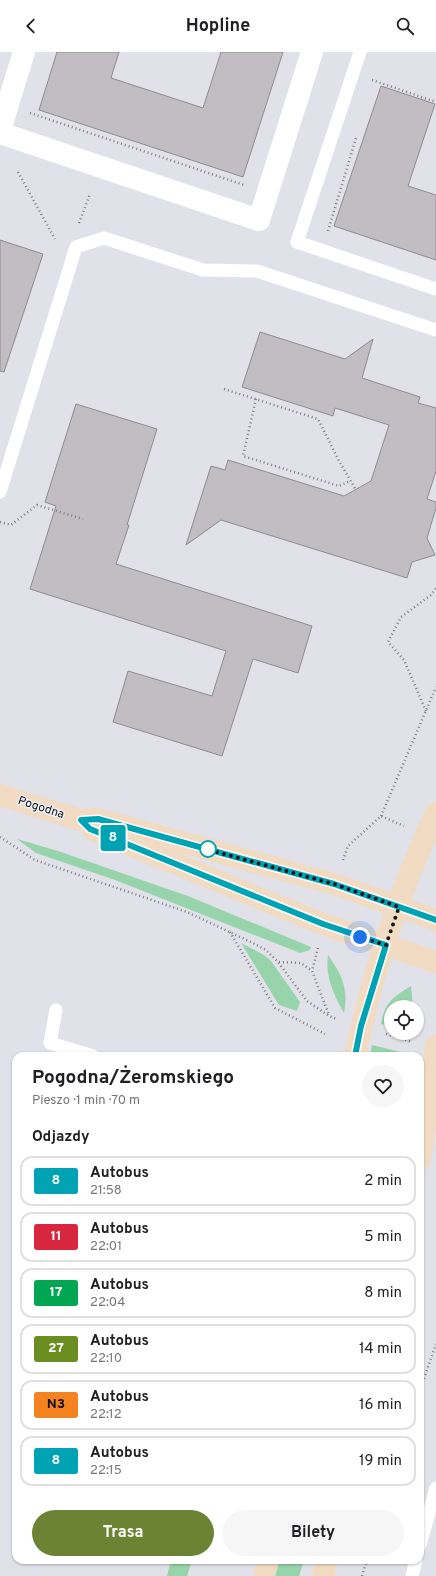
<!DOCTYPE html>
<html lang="pl">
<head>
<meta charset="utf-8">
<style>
  body { margin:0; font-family:Overpass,sans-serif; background:#f6f6f6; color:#202124; height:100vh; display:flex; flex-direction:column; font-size:15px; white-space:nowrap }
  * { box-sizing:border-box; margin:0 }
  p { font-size:13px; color:#757577 }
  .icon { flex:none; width:22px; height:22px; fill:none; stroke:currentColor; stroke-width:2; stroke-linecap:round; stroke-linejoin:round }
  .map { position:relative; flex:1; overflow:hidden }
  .side { position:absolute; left:12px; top:1000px; width:412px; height:512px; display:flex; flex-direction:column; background:#fff; border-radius:12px; box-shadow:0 1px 3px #0004 }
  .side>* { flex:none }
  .badge { padding:0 8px; border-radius:3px; font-size:14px; line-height:26px }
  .tools { position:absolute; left:384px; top:948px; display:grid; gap:8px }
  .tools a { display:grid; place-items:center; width:40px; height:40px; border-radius:50%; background:#fff; box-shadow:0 1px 3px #0004; font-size:20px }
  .you { position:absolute; width:20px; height:20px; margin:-10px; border:3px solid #fff; border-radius:50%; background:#1a73e8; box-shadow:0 0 0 6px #1a73e833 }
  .map>.badge { position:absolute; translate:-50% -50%; box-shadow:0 0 0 2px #fff }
  h2 { padding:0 20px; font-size:15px; line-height:36px }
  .round { display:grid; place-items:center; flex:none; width:42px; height:42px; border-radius:21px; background:#f6f6f6 }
  .summary { display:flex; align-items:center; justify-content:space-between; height:68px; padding:0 20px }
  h1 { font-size:19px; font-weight:700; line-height:30px }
  .button { display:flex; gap:8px; margin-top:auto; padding:8px 20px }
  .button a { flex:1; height:46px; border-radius:24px; background:#6d8334; color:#fff; font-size:16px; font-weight:700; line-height:46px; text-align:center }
  .button a+a { background:#f6f6f6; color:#202124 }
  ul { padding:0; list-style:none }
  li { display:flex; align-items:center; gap:12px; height:50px; margin:0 8px 6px; padding:0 12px; border:2px solid #e0e0e0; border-radius:12px }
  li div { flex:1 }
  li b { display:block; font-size:15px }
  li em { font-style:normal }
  li .badge { min-width:44px; font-weight:700; text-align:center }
  header { display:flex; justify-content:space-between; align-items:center; height:52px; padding:0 20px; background:#fff; font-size:18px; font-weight:700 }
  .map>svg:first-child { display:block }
  .green { fill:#98d4ab }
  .building { fill:#c1bdc3; stroke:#8f8b90 }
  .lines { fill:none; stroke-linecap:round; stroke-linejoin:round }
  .path { stroke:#7c7d82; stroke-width:2.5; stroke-dasharray:1 3; stroke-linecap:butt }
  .lane { stroke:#fff; stroke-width:13 }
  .street { stroke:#fff; stroke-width:22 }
  .secondary { stroke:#f1dbc2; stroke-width:22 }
  .line-casing { stroke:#fff; stroke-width:9 }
  .line { stroke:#00a3b4; stroke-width:6 }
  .walk { stroke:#161619; stroke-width:4; stroke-dasharray:0 7.2 }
  .stop-dot { fill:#fff; stroke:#00a3b4; stroke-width:2 }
  .labels { text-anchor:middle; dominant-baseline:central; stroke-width:3; stroke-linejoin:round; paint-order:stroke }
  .street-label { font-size:12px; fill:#161619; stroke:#eeeff6 }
</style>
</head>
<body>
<header><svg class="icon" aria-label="back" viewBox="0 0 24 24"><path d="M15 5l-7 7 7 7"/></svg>Hopline<svg class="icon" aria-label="search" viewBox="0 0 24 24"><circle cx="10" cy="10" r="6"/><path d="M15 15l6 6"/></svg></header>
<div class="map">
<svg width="436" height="1524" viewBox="0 0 436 1524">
  <rect width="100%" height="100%" fill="#e1e2e9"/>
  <!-- green -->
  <g class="green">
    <polygon points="17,787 58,799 188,844 311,895 310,898 300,901 115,828 36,801"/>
    <polygon points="241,891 264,903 271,909 300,950 297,959 279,953"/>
    <path d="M328,903C341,922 349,936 344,961C333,942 325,924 328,903Z"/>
    <path d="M411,934L413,955H391V974L381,972C385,950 393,945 411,934Z"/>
    <polygon points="372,993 405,1001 405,1004 370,1004"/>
    <polygon points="171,1508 192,1508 187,1524 167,1524"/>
    <polygon points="279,1508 304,1508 299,1524 274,1524"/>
  </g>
  <!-- building -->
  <g class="building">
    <polygon points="57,0 119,0 111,26 203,56 221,0 283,0 243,125 39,58"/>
    <polygon points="381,34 435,52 408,134 436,143 436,208 334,174"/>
    <polygon points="0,188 43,202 4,320 0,319"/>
    <polygon points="260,280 345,307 373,287 362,326 420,345 418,351 436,356 436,419 427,447 436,450 436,456 427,486 435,503 412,510 407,526 221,468 186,493 211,414 225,418 228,408 344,444 371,429 389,373 335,356 333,364 242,335"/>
    <polygon points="76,352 157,377 127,473 129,473 116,512 312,574 298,621 253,607 222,704 113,670 128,619 212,644 226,599 30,537 56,454 45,450"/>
  </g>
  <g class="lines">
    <!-- path -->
    <g class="path">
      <polyline points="372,28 436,50"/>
      <polyline points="30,61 244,133"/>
      <polyline points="18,120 55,187"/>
      <polyline points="79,171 90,142"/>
      <polyline points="328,179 356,86"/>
      <polyline points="224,337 318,367 339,409 356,438"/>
      <polyline points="256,347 243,404 339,434 350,429"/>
      <polyline points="0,470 11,473 37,453 83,467"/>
      <polyline points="426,659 404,608 388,590 401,565 431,543 436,536"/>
      <polyline points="381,764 436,635"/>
      <polyline points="0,785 35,808 187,860 253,891 266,898 278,910 307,949 329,964 337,967"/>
      <polyline points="343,808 348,794 381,764 404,774"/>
      <polyline points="230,880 275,956 325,982"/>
      <polyline points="318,896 312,919 329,963"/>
      <polyline points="279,910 301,911 312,919"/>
      <polyline points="386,982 412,990"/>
      <polyline points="420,1338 436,1292"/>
      <polyline points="362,1524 367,1508"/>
    </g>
    <!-- lane -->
    <g class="lane">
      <polyline points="360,0 297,190 436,237"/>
      <polyline points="0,440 76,195 104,186 203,218 257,219 436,278"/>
      <polyline points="56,958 50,991 93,1004"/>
      <polyline points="420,1493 436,1436"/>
      <polyline points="412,1524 416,1508"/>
    </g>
    <!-- street -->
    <g class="street">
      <polyline points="0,78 24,0"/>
      <polyline points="0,81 259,168 312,0"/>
    </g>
    <!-- secondary -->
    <g class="secondary">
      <polyline points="0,743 81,768 98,767 334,832 436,868"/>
      <polyline points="93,778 323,872 436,910"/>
      <path d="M355,1004C372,922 401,836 436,761"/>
      <polyline points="420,1108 436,994"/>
      <polyline points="264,1524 268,1508"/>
      <polyline points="323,1524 327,1508"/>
    </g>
  </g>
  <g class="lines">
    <!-- line casing -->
    <g class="line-casing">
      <polyline id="line" points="355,1004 361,974 386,893 323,872 90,777 81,768 98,767 334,832 436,868"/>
    </g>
    <!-- line -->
    <use href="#line" class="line"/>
    <!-- walk -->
    <polyline class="walk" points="208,797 202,796 334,832 399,855 386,893 360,885"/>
  </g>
  <!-- markers -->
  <circle class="stop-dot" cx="208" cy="797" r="8"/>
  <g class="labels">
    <!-- street labels -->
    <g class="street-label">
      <text transform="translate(41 756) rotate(18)">Pogodna</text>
    </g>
  </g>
</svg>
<div class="tools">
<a><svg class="icon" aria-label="locate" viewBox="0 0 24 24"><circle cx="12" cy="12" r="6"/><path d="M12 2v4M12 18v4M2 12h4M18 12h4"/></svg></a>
</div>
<div class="you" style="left:360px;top:885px"></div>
<b class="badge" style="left:113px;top:786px;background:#00a3b4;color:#fff">8</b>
<section class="side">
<div class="summary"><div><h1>Pogodna/Żeromskiego</h1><p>Pieszo · 1 min · 70 m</p></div><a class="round"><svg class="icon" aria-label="heart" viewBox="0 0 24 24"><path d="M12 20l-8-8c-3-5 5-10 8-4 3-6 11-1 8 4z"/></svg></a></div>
<h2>Odjazdy</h2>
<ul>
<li><span class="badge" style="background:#00a3b4;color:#fff">8</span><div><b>Autobus</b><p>21:58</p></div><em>2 min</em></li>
<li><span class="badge" style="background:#d7263d;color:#fff">11</span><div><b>Autobus</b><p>22:01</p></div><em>5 min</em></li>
<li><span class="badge" style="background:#00a651;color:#fff">17</span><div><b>Autobus</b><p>22:04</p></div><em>8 min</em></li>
<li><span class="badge" style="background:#6b8e23;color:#fff">27</span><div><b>Autobus</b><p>22:10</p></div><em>14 min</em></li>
<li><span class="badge" style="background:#f58220;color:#111">N3</span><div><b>Autobus</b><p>22:12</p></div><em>16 min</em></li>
<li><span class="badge" style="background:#00a3b4;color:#fff">8</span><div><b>Autobus</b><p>22:15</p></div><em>19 min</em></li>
</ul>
<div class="button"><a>Trasa</a><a>Bilety</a></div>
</section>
</div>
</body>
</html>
